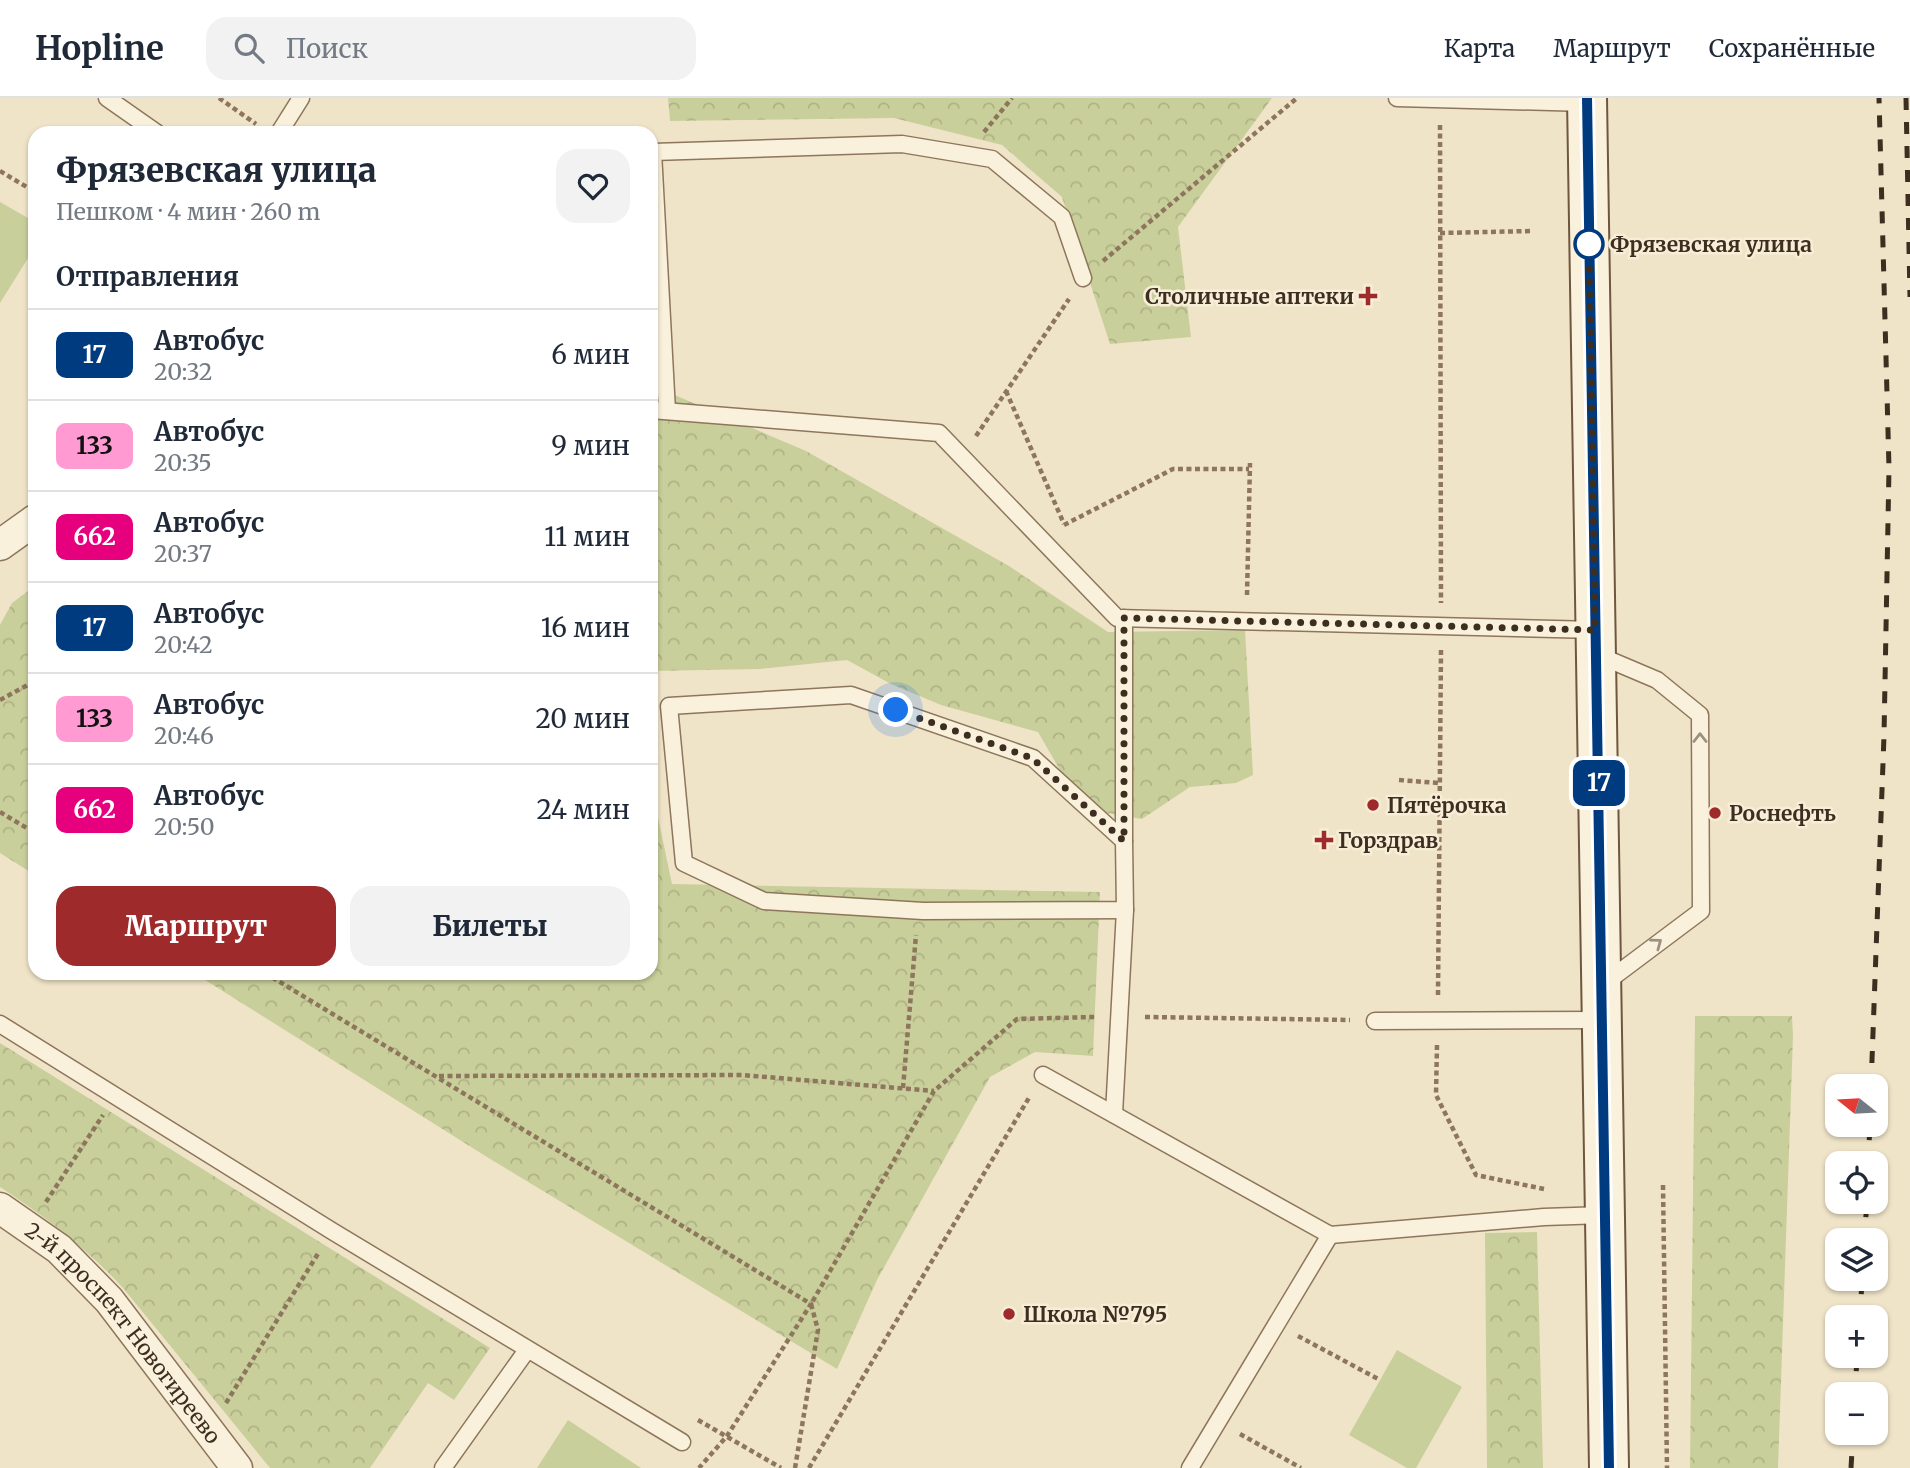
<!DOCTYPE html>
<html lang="ru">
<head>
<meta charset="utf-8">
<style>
  body { margin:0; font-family:Merriweather,serif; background:#f2f2f3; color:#1f2937; height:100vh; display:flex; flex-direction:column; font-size:26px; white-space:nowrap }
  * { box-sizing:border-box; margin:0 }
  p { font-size:23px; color:#747a83 }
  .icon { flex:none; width:38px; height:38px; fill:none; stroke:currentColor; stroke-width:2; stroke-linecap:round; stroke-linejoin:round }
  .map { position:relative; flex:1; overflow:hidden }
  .sheet { position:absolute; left:28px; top:28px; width:630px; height:854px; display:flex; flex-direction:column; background:#fff; border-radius:21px; box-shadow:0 2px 5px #0004 }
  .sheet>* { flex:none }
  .badge { padding:0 14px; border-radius:10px; font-size:24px; line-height:46px }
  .needle { width:46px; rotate:288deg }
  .buttons { position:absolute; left:1825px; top:976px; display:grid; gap:14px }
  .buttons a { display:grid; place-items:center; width:63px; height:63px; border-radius:14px; background:#fff; box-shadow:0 2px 5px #0004; font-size:35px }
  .you { position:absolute; width:35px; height:35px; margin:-18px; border:5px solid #fff; border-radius:50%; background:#1a73e8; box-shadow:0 0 0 10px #1a73e833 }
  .map>.badge { position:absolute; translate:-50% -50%; box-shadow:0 0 0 4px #fff }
  h2 { padding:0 28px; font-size:26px; line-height:63px }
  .round { display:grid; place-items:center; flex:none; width:74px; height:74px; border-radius:21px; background:#f2f2f3 }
  .overview { display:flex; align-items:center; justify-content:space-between; height:119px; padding:0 28px }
  h1 { font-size:33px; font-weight:800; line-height:52px }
  .button { display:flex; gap:14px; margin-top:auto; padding:14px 28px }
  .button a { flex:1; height:80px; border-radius:21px; background:#9e2a2b; color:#fff; font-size:28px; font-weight:800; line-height:80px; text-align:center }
  .button a+a { background:#f2f2f3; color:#1f2937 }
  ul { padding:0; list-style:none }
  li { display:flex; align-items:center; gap:21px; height:91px; padding:0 28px; border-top:2px solid #e0e1e3 }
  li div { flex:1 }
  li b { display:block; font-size:26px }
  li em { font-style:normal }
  li .badge { min-width:77px; font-weight:700; text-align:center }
  header { display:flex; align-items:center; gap:42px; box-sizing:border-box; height:98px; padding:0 35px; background:#fff; border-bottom:2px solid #e0e1e3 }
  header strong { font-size:33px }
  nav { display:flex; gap:38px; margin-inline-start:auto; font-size:24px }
  .search { width:490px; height:63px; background:#f2f2f3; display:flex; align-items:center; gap:18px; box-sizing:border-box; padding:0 24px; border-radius:21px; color:#747a83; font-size:26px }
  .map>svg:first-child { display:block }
  .green { fill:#c9cf9b }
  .forest { fill:url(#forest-crowns) }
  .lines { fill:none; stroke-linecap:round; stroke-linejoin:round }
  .lane-casing { stroke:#8d765c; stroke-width:19 }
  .street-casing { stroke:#8d765c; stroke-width:33 }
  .secondary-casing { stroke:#6f573f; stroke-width:42 }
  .path { stroke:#8d765c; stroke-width:4.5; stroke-dasharray:5 3.5; stroke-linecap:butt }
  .lane { stroke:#faf1dc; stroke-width:16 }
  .street { stroke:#faf1dc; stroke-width:30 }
  .secondary { stroke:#faf1dc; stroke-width:38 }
  .rail { stroke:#3d2e20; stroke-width:5; stroke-dasharray:12 12; stroke-linecap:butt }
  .oneway { stroke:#9c907e }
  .line-casing { stroke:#fff; stroke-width:16 }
  .line { stroke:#003b80; stroke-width:10 }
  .walk { stroke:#3d2e20; stroke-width:7; stroke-dasharray:0 12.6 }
  .stop-dot { fill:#fff; stroke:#003b80; stroke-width:3.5 }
  .poi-dot { fill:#9e2a2b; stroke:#f7eed8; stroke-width:2.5 }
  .labels { text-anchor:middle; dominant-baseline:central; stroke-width:5; stroke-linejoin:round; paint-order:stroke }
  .stop-label { font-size:21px; font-weight:bold; fill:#3d2e20; stroke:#f7eed8; text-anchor:start }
  .poi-label { font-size:21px; font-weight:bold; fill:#3d2e20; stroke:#f7eed8; text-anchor:start }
  .street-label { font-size:21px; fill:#3d2e20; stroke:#f7eed8 }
</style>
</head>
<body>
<header>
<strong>Hopline</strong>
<div class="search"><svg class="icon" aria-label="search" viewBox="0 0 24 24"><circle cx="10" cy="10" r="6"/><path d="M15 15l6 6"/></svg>Поиск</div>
<nav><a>Карта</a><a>Маршрут</a><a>Сохранённые</a></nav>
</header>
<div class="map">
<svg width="1910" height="1370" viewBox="0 0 1910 1370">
  <defs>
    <pattern id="forest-crowns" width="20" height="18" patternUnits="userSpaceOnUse" patternTransform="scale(1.75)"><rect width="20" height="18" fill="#c9cf9b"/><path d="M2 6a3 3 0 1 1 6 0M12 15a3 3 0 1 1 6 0" fill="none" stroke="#aeb285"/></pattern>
  </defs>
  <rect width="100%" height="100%" fill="#f0e4c8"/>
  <!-- green -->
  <g class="green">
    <polygon points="0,104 35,124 35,149 0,205"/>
    <polygon points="1397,1252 1462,1289 1416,1370 1407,1370 1349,1337"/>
    <polygon points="568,1322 641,1370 537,1370"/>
  </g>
  <!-- forest -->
  <g class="forest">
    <polygon points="668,0 1272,0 1178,129 1191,239 1110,246 1062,99 1002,47 894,20 670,23"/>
    <polygon points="651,287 806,353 1009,468 1108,534 1245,532 1253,677 1236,685 1190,689 1142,721 1089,712 1064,679 1038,634 941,607 891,586 847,562 759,571 651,573"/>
    <polygon points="35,488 35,777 0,755 0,527 12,505"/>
    <polygon points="651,686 672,786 1100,794 1093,958 1035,954 990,979 877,1182 837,1271 487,1059 194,875 651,875"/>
    <polygon points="1695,918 1792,918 1793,938 1778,1370 1690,1370"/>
    <path d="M0,945L490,1250L454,1302L428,1285L370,1370H270L123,1190C86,1150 46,1119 0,1089Z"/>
    <polygon points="1537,1134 1543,1370 1487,1370 1485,1135"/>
  </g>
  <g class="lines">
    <!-- lane casing -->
    <g class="lane-casing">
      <g id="lane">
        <polyline points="107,0 157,35"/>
        <polyline points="1397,0 1587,5"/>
        <polyline points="279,35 301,0"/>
        <polyline points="651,312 939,335 1117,520 1595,532"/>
        <polyline points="667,313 653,54 902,46 992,61 1062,119 1083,180"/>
        <polyline points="1124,520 1124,743"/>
        <polyline points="1598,557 1657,582 1700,617 1701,813 1605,885"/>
        <polygon points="851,597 1033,660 1124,743 1125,812 923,813 764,803 684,765 669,608"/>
        <polyline points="1375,923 1603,922"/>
        <polyline points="0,926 332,1133 682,1344"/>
        <polyline points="1043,977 1330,1137 1544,1119 1604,1117"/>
        <polyline points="1114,1016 1125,812"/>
        <polyline points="443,1370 527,1252"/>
        <polyline points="1190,1370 1330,1137"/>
      </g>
    </g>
    <!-- street casing -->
    <g class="street-casing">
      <g id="street">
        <polyline points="0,447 35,422"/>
        <path id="s1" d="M0,1110L59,1151L109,1202L237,1370"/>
      </g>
    </g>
    <!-- secondary casing -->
    <g class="secondary-casing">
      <polyline id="secondary" points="1587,0 1609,1370"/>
    </g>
    <!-- path -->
    <g class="path">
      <polyline points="219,0 256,26"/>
      <polyline points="1440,27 1441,505"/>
      <polyline points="984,34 1012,0"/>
      <polyline points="0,73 35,94"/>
      <polyline points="1440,135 1533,133"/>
      <polyline points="1103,163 1297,0"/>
      <polyline points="1006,293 1064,426"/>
      <polyline points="976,338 1069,201"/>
      <polyline points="1064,427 1173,371 1249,371"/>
      <polyline points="1247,497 1250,365"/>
      <polyline points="0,602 35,583"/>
      <polyline points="1399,682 1439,685"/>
      <polyline points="0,714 35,735"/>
      <polyline points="265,875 811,1206 727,1338 699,1370"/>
      <polyline points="1438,897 1441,552"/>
      <polyline points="1145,919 1350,922"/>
      <polyline points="1437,947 1436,997 1476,1077 1544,1091"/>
      <polyline points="439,978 742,977 934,993"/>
      <polyline points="903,990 916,837"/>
      <polyline points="1663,1087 1667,1370"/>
      <polyline points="46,1104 103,1017"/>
      <polyline points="1298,1238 1380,1282"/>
      <polyline points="226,1305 319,1154"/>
      <polyline points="698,1322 781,1370"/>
      <polyline points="1240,1336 1301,1370"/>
      <polyline points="795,1370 818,1232 811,1206 934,993 1017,921 1094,919"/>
      <polyline points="809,1370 1030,998"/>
    </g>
    <!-- lane -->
    <use href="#lane" class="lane"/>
    <!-- street -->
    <use href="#street" class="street"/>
    <!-- secondary -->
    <use href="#secondary" class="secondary"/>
    <!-- rail -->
    <g class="rail">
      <polyline points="1906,0 1910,199"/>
      <polyline points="1871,989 1884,638 1889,370 1879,0"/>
      <polyline points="1868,1066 1870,1027"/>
      <polyline points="1864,1143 1867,1104"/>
      <polyline points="1860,1220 1862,1181"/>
      <polyline points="1855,1297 1857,1258"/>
      <polyline points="1851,1370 1853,1335"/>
    </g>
  </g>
  <!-- one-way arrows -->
  <defs><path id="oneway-chevron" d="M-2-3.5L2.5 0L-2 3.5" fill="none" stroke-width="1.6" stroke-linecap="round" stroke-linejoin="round" transform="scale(1.75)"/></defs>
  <g class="oneway">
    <use href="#oneway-chevron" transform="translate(1700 640) rotate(-90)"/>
    <use href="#oneway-chevron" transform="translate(1657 845) rotate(-37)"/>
  </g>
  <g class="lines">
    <!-- line casing -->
    <g class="line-casing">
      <polyline id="line" points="1587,0 1609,1370"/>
    </g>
    <!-- line -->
    <use href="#line" class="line"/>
    <!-- walk -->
    <polyline class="walk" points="896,612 1032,660 1124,743 1124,520 1595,532 1589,146"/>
  </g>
  <!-- markers -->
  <circle class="stop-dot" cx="1589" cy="146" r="14"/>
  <g class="poi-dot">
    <path d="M1364.5 187.5h7v7h7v7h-7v7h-7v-7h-7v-7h7z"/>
    <circle cx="1373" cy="707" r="7"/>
    <circle cx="1715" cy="715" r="7"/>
    <path d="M1320.5 731.5h7v7h7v7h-7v7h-7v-7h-7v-7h7z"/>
    <circle cx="1009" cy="1216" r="7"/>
  </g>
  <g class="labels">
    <!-- stop labels -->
    <g class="stop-label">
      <text x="1610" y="146">Фрязевская улица</text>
    </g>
    <!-- poi labels -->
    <g class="poi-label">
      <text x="1354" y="198" text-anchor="end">Столичные аптеки</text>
      <text x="1387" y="707">Пятёрочка</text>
      <text x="1729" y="715">Роснефть</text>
      <text x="1338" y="742">Горздрав</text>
      <text x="1023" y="1216">Школа №795</text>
    </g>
    <!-- street labels -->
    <g class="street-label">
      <text stroke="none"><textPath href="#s1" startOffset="177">2-й проспект Новогиреево</textPath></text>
    </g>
  </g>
</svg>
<div class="buttons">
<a><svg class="needle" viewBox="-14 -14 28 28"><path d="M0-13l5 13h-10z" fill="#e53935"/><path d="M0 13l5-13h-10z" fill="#747a83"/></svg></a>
<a><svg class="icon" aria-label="locate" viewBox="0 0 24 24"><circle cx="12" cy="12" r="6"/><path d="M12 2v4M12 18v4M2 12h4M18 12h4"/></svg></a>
<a><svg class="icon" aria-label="layers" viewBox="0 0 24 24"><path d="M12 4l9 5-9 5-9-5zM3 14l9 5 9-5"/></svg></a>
<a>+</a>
<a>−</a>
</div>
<div class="you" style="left:896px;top:612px"></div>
<b class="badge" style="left:1599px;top:685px;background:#003b80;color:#fff">17</b>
<section class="sheet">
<div class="overview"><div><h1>Фрязевская улица</h1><p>Пешком · 4 мин · 260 m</p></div><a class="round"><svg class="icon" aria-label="heart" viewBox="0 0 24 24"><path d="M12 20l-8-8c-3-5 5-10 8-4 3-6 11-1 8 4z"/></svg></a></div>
<h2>Отправления</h2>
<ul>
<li><span class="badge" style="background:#003b80;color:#fff">17</span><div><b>Автобус</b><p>20:32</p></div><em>6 мин</em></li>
<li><span class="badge" style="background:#ff9ad2;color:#111">133</span><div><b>Автобус</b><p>20:35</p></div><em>9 мин</em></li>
<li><span class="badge" style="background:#e6007e;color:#fff">662</span><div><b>Автобус</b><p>20:37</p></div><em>11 мин</em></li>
<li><span class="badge" style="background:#003b80;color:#fff">17</span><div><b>Автобус</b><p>20:42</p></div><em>16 мин</em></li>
<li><span class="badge" style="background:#ff9ad2;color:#111">133</span><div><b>Автобус</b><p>20:46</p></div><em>20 мин</em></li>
<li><span class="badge" style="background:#e6007e;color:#fff">662</span><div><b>Автобус</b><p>20:50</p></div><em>24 мин</em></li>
</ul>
<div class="button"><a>Маршрут</a><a>Билеты</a></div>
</section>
</div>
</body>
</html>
